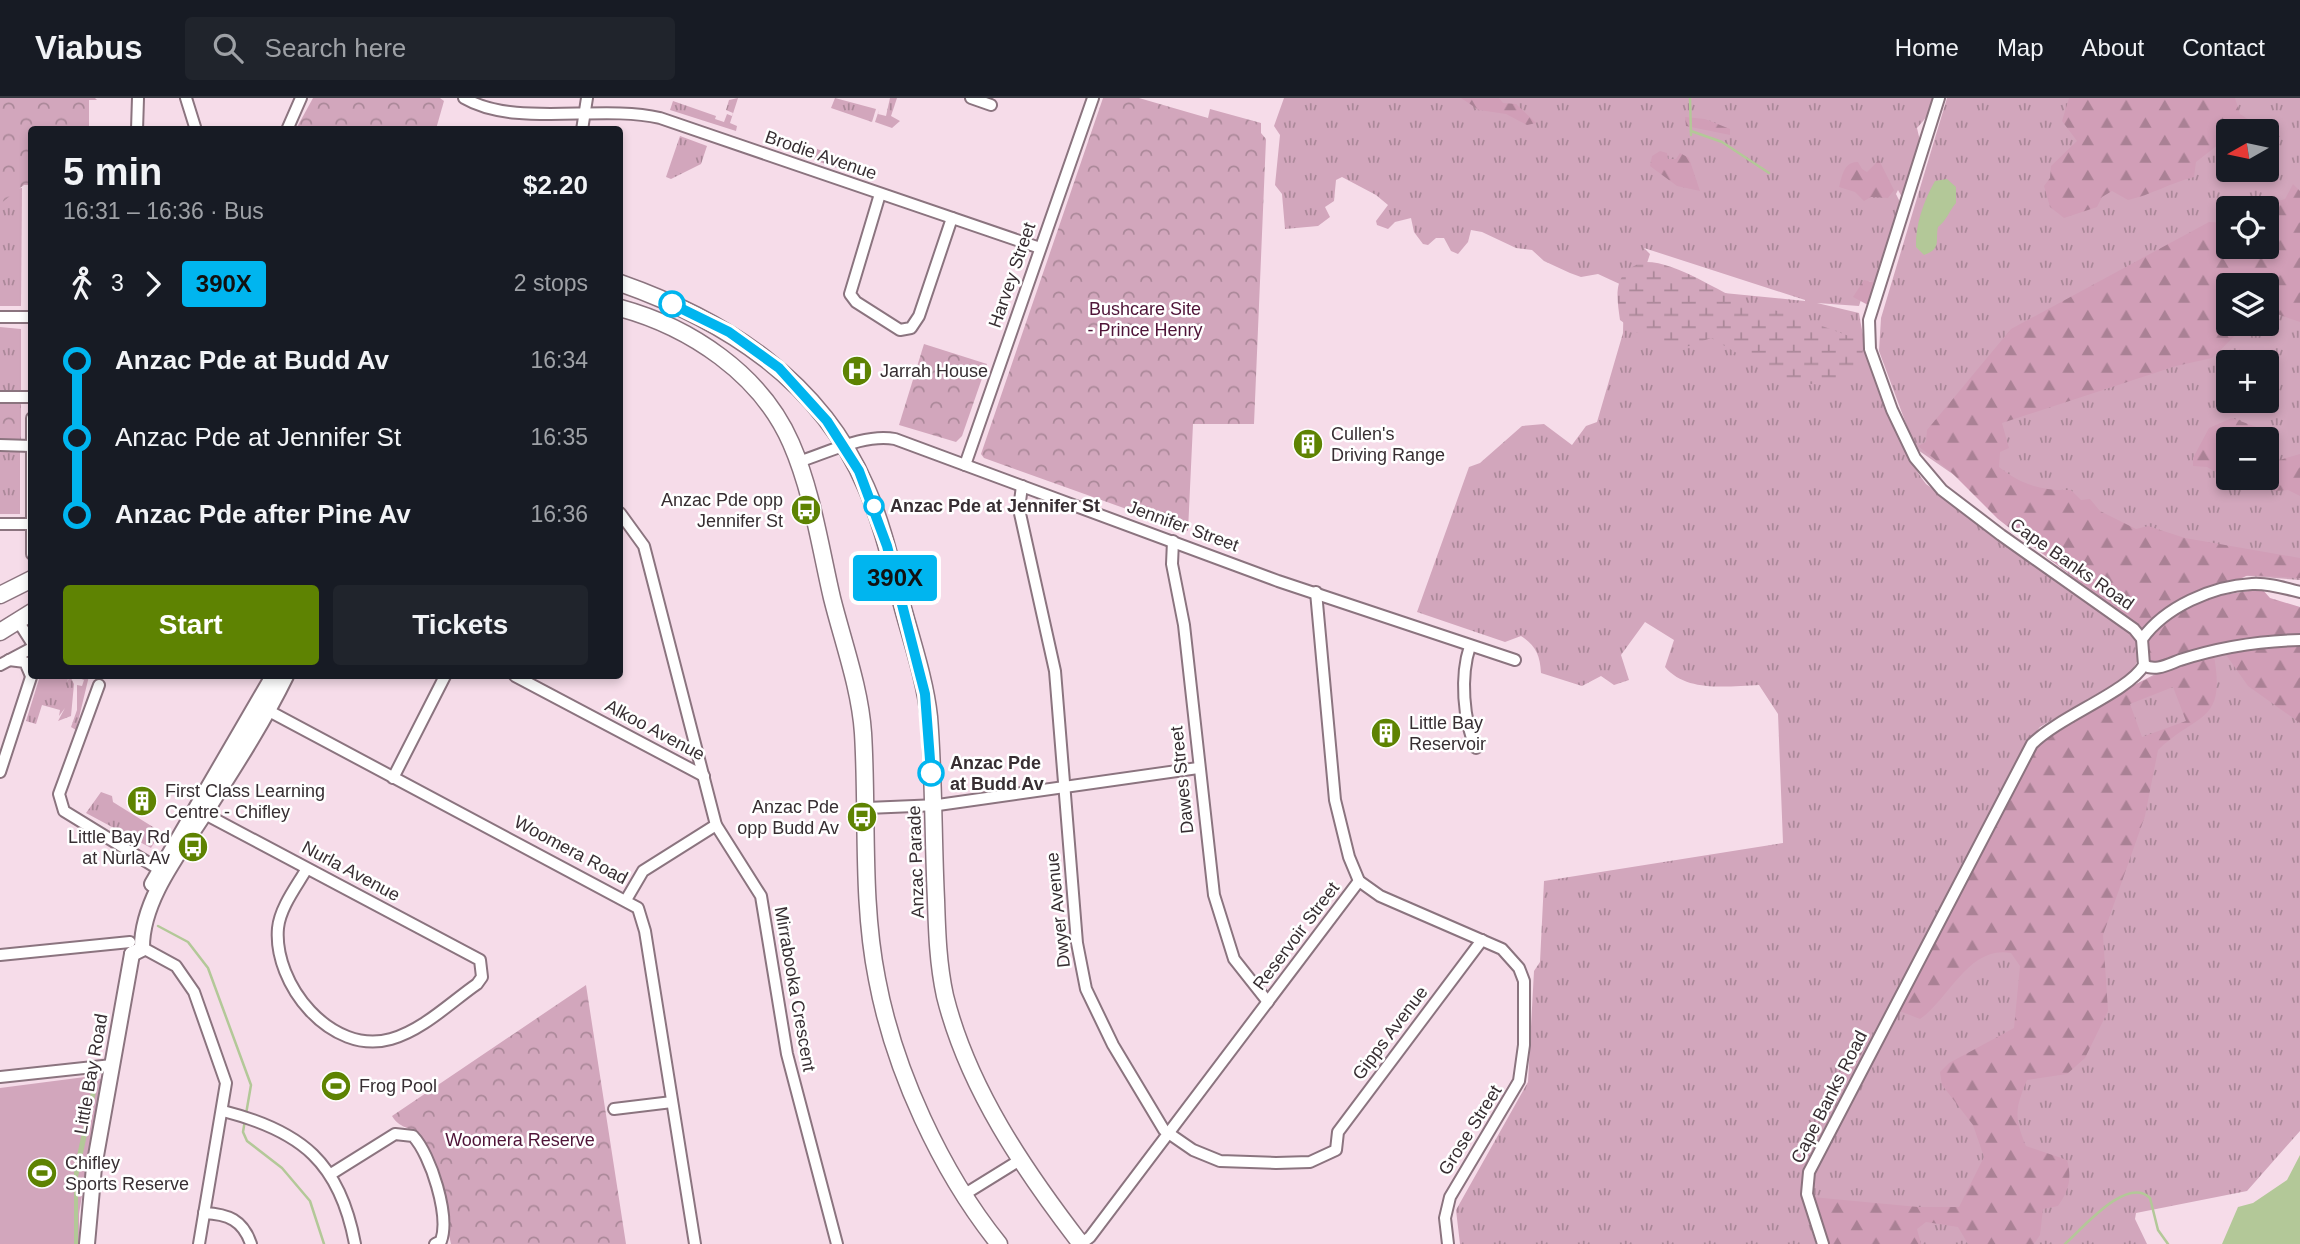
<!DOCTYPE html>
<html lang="en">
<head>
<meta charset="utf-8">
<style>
  body { margin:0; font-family:Helvetica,sans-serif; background:#20242c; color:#f1f3f6; height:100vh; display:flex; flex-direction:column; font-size:26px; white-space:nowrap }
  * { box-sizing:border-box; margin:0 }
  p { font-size:23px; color:#9ea1a6 }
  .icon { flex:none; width:38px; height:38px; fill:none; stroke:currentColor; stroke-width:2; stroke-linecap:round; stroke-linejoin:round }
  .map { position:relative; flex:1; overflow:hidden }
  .details { position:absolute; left:28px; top:28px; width:595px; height:553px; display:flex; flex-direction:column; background:#171b24; border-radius:7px; box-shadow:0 4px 10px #0003 }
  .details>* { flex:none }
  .badge { padding:0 14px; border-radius:5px; font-size:24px; line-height:46px }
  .needle { width:46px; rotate:261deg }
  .buttons { position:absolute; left:2216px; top:21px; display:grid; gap:14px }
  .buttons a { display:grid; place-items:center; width:63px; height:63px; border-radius:7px; background:#171b24; box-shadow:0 4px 10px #0003; font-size:35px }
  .map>.badge { position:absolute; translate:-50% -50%; box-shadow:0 0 0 4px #fff }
  .legs { display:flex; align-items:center; gap:10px; height:77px; padding:0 35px; font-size:23px }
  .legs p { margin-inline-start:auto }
  .headline { display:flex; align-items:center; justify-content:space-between; height:119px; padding:0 35px }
  h1 { font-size:38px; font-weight:600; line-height:52px }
  .cta { display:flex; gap:14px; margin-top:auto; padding:14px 35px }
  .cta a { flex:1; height:80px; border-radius:7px; background:#5e8302; color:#fff; font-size:28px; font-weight:600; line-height:80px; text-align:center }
  .cta a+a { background:#20242c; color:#f1f3f6 }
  ul { padding:0 35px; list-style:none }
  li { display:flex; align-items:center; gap:24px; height:77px; font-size:26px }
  li i { display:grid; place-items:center; width:10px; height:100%; margin:0 9px; background:currentColor }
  li i::after { content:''; width:18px; height:18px; margin:-9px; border:5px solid; border-radius:50%; background:#171b24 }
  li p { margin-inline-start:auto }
  li:first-child i { background:linear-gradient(#0000 50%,currentColor 0) }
  li:last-child i { background:linear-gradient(currentColor 50%,#0000 0) }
  header { display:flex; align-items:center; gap:42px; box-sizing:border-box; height:98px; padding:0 35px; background:#171b24; border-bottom:2px solid #363941 }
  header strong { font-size:33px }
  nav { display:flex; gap:38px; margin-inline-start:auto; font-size:24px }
  .search { width:490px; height:63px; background:#20242c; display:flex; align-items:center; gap:18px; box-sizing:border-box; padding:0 24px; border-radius:7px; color:#9ea1a6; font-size:26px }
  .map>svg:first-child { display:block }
  .grass { fill:url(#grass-tufts); fill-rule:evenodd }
  .forest { fill:url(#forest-firs); fill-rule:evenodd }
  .wetland { fill:url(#wetland-marsh) }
  .park { fill:url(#park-crowns) }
  .garden { fill:#d2a6bc }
  .water { fill:#b3c898 }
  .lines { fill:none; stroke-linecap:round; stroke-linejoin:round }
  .stream { stroke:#b3c898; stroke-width:2.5 }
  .street-casing { stroke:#8b747f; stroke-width:14 }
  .secondary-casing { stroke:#8b747f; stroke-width:18 }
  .primary-casing { stroke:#8b747f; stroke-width:19 }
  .street { stroke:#fff; stroke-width:10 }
  .secondary { stroke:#fff; stroke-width:14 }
  .primary { stroke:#fff; stroke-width:16 }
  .line-1-casing { stroke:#fff; stroke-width:16 }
  .line-1 { stroke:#00b5ef; stroke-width:10 }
  .stop-1-dot { fill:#fff; stroke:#00b5ef; stroke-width:3.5 }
  .labels { text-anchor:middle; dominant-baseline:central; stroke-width:5; stroke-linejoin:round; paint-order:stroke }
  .street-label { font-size:18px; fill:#372e32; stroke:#fff }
  .park-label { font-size:18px; fill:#4f1438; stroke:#fff }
  .poi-label { font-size:18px; fill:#372e32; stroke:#fff; text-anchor:start }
  .stop-label { font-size:18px; font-weight:bold; fill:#372e32; stroke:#fff; text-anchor:start }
</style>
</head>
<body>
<header>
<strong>Viabus</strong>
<div class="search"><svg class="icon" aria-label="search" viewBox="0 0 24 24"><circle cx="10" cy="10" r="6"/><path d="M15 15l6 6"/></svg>Search here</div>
<nav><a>Home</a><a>Map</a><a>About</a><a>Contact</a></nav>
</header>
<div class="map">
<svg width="2300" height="1146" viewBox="0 0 2300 1146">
  <defs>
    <pattern id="grass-tufts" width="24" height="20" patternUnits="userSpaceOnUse" patternTransform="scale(1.75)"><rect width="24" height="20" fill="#d2a6bc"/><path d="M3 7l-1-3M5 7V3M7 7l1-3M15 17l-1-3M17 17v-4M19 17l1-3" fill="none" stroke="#ab8899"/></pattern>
    <pattern id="forest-firs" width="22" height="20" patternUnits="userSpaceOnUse" patternTransform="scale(1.75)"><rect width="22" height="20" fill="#d19eb7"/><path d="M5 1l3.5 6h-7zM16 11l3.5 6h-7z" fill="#aa8195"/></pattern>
    <pattern id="wetland-marsh" width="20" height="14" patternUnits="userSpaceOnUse" patternTransform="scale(1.75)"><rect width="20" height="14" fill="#d2a6bc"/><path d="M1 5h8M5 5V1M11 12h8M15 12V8" fill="none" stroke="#ab8899"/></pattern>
    <pattern id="park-crowns" width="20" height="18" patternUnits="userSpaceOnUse" patternTransform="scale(1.75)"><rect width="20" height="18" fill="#d2a6bc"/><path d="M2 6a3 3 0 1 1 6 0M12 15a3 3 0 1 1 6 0" fill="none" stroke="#ab8899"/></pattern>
  </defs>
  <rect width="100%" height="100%" fill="#f6dce9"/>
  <!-- grass -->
  <g class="grass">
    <polygon points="738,0 730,25 737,28 736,33 670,12 673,3 716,18 715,21 724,24 727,16 732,18 733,15 726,12 729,2"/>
    <polygon points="835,0 876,11 872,24 831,10"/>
    <polygon points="890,0 897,0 891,18 900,23 892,30 875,24 879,12 878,16 886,18"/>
    <path d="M1284,0H1935L1930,15L1917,30L1920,43L1903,101L1898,92L1896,96L1901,106L1877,185L1867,183L1859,208L1817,205L1859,215C1866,264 1896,348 1926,386L2131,536L2137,545L2139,560L2130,577L2040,629L2023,651L1804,1069L1801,1097L1816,1146H1460L1456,1112L1528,984L1534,873L1540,864L1544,783L1783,745L1778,616L1759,587C1728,588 1687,595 1665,569L1674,542L1645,524L1621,557L1629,582L1614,587L1601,578L1582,588L1541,575C1540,557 1536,548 1521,538L1505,544L1417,514L1469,369L1480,365L1522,328L1544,326L1572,347L1586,328L1597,324L1623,235L1624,188L1598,176L1581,179L1570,175L1544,163L1532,152L1516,150L1482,134L1471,132L1468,144L1458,156L1451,153L1444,140H1436L1428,147L1423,146L1414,134L1411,120L1395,124L1388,131L1377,127L1376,123L1388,107L1376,97L1342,79L1336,82L1334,103L1325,109L1330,119L1318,128L1285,131L1282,96L1275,87L1280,37L1274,28ZM1644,150L1805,202V203L1632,186L1646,168L1650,156Z"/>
    <path d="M1947,0H2300V482L2236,477L2151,513L1915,350L1879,253L1881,220ZM2228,33H2266V72H2228ZM2228,110H2266V149H2228ZM2228,187H2266V226H2228ZM2228,264H2266V303H2228ZM2228,341H2266V380H2228Z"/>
    <polygon points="680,38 707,48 701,66 671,81 666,79"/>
    <polygon points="817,51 858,65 854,76 814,62"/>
    <polygon points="22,90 21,208 0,208 0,100 11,91"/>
    <polygon points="0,229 21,231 21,295 0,295"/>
    <rect x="0" y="351" width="20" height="65"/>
    <polygon points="2300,549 2300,1033 2247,1093 2136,1115 2135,1121 2147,1146 1826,1146 1812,1102 1811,1081 1897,912 2115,597 2161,573 2209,557"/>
    <polygon points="40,578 69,578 67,584 70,578 74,586 71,618 58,623 65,610 59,618 60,612 42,607 36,626 26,623"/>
    <polygon points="74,578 89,578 76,632 71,629 77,612 77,587 82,588 84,582"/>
    <polygon points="101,694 112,698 113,704 161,734 151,750 86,715"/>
  </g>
  <!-- forest -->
  <g class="forest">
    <polygon points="1461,0 1499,0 1503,5 1516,6 1536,25 1527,27 1506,16 1479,12"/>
    <path d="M2069,0H2235L2240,16L2260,29L2272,26L2280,39L2266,38V33H2228V39L2196,64L2194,79C2170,85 2151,97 2128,102L2112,93L2102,99L2097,109L2064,120L2050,109L2044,88L2050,80L2051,68L2077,43L2062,23Z"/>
    <polygon points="1685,19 1705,21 1730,31 1730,37 1686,28"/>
    <polygon points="1660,53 1667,55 1668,61 1676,61 1680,55 1689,60 1700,93 1677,88 1650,68 1652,58"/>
    <path d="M1879,62L1894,92L1888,100L1871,99L1864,103L1855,94L1839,89C1842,78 1844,63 1858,64L1862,71L1867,74Z"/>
    <path d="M2293,86L2300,93V224L2277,216L2266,219V187H2228V226H2247L2212,260L2176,268L2002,325L2009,350L2000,354L1999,369C2022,387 2042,393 2071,392L2081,402L2090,401L2100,413L2136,431L2148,428L2185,440L2300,460V480L2248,477L2168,518L2216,498L2262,491L2270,500L2300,509V537L2247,542L2149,568L2147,544L2160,522L2141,532L1998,421L1951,374L1918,348L1926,344L1927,332L2011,231L2209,124L2228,125V149H2266V110L2269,106L2285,101Z"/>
    <polygon points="1864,182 1877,185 1868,207 1853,199"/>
    <polygon points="2232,320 2262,331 2258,341 2228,341 2228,380 2266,380 2266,366 2300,356 2300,398 2288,392 2275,393 2260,389 2248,381 2230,382 2207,369 2193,368 2193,360 2209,330"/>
    <polygon points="2271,547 2300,549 2300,625 2248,588 2224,554"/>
    <path d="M2209,557L2214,558C2226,626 2198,614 2158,652L2145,718L2103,837L2108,913L2085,960L2067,976L2027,982C2015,1011 2014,1019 2026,1048L2067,1062C2072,1080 2069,1093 2058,1108L2043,1111L2040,1137L2034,1146H1968L1958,1129L1926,1124L1917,1131L1921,1146H1826L1812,1099L1918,1109H1959L1984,1059L1973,1027L1942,987L1940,974L1949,965L2014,930L2020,868L2011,855C1969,847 1949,901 1920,921L1897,912L2033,654C2059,616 2164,572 2209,557ZM2173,589L2186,623L2142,639L2130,606Z"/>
  </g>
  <!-- wetland -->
  <path class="wetland" d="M1643,164C1676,162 1717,194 1748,205C1763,211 1779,212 1795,218C1818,226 1837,234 1860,242C1865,255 1863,265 1851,275C1808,308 1750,261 1711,240L1686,249L1639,236L1620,222C1616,194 1613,175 1643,164Z"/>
  <!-- park -->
  <g class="park">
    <polygon points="0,0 95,0 97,2 89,2 89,31 32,32 31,87 24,87 0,106"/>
    <polygon points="313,0 440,0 444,3 436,31 296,31"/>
    <polygon points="1103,0 1139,0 1208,20 1210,11 1261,25 1261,35 1266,41 1254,326 1193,326 1188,433 984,360 981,356"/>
    <polygon points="924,246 987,266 962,338 956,344 899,327"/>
    <rect x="0" y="302" width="21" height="41"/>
    <path d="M586,887L626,1146H451C443,1108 440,1069 416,1037C408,1027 400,1031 392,1018Z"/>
  </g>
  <!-- garden -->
  <polygon class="garden" points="85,979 101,981 79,1116 79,1146 0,1146 0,990"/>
  <!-- water -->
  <g class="water">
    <path d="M1947,81L1956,89V105C1949,113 1947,122 1938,129C1935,142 1942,151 1924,157L1916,149C1915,127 1924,102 1935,83Z"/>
    <polygon points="93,985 97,989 78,1079 78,1146 74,1146 74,1071"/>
    <polygon points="2300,1057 2300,1146 2222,1146 2238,1109 2253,1105 2287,1082"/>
  </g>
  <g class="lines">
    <!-- stream -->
    <g class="stream">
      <polyline points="1690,0 1691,37"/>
      <polyline points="1691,33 1722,44 1769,75"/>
      <polyline points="158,828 188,844 208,870 251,987 246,1016"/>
      <polyline points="245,1022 243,1034 247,1043 282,1070 310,1103 324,1146"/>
      <path d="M2065,1146C2082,1131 2127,1077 2150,1100L2158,1132L2168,1146"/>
    </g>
    <!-- street casing -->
    <g class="street-casing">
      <g id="street">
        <polyline points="186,0 196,32"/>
        <path d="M464,0C515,30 600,6 660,20L1040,150"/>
        <polyline points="971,0 991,7"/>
        <polyline points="137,32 138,0"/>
        <polyline points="287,32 301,0"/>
        <polyline points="582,32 587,0"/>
        <polyline points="880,96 850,196 856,204 900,232 911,230 919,218 952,120"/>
        <polyline points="0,219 32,219"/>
        <polyline points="0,299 32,299"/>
        <polyline points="32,320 32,456"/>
        <polyline points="0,347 31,348"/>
        <path d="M798,364C827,355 865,335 895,341L1278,483L1515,562"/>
        <polyline points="965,367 1093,0"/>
        <polyline points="1022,388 1019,411 1055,573 1077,845 1086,891 1113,947 1164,1032 1193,1052 1220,1063 1276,1065 1310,1064 1336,1052 1338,1034 1482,842"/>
        <polyline points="620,415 644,448 716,727 761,798 787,956 837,1146"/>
        <polyline points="0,426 31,426"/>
        <polyline points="1173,443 1172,466 1184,527 1214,797 1234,861 1268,904"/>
        <polyline points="1316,494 1335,702 1349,759 1359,783 1380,798 1502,851 1519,870 1524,883 1524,947 1519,983 1450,1099 1445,1120 1448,1146"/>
        <polyline points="18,523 32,545"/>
        <path d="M2142,541C2165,509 2212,488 2252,486C2268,485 2284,490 2300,494"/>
        <path d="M1470,548C1460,578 1463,622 1476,650"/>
        <polyline points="9,562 25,564 31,578"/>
        <polyline points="0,567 32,550"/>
        <path d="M2144,567C2155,574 2169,566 2180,562C2220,549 2258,543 2300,542"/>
        <polyline points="515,578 704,678"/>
        <polyline points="99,587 59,696 64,713 165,775"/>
        <polyline points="269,613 638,810 645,833 695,1146"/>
        <polyline points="0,674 32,576"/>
        <polyline points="393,680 445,578"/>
        <polyline points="867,710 938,707 1198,670"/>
        <path d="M205,716L480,862L482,879L477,886C451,904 423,932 391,941C331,958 273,886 278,830C280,810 296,789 306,772"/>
        <polyline points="626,802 643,773 716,727"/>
        <polyline points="143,850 176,868 194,894 226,985 199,1146"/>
        <polyline points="0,857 130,844"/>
        <polyline points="0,979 112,967"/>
        <polyline points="614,1011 672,1004"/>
        <path d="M223,1013C302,1033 340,1065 355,1146"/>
        <path d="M331,1076L395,1036L413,1038C431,1057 450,1118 441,1143L435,1146"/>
        <polyline points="965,1096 1020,1062"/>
        <path d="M204,1115C228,1116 243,1122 251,1146"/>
        <polyline points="1081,1146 1090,1139 1359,783"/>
        <path d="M1823,1146L1807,1096L1809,1074L2032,646C2060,618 2128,594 2144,567L2142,541L2134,531L2001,437L1942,392L1926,373L1915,360L1892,312L1870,251L1869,222L1939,0"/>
      </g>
    </g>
    <!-- secondary casing -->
    <g class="secondary-casing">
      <g id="secondary">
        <polyline points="152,786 273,578"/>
        <path d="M132,856L142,851C141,802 181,753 207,712C235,668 263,625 286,578"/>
        <polyline points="87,1146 94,1069 132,856"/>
      </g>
    </g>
    <!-- primary casing -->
    <g class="primary-casing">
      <g id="primary">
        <path d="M620,185C725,222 820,282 866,389C882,425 891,465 901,503C911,541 925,581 929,619C934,680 933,741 936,802C937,834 938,866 945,898C968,990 1024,1072 1081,1146"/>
        <path d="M620,210C690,229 761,276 791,345C812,393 820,448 832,500C843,544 860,590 863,635C868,716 861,801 877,881C894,972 941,1074 999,1146"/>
        <polyline points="0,497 32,481"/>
        <polyline points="0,534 32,514"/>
      </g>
    </g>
    <!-- street -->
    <use href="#street" class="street"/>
    <!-- secondary -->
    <use href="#secondary" class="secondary"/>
    <!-- primary -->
    <use href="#primary" class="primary"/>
  </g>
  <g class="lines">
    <!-- line-1 casing -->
    <g class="line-1-casing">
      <polyline id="line-1" points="672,206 729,234 779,270 827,323 859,373 887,448 925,596 931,675"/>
    </g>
    <!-- line-1 -->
    <use href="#line-1" class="line-1"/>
  </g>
  <!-- icons -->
  <defs>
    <g id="hospital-disc" transform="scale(1.575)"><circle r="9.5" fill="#5e8302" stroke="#fff"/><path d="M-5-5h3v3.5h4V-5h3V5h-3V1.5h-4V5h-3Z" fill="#fff"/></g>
    <g id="building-disc" transform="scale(1.575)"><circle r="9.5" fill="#5e8302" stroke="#fff"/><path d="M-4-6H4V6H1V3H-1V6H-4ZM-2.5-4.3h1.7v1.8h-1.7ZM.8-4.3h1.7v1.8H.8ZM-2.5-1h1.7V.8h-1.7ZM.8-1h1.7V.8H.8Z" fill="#fff"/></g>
    <g id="bus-disc" transform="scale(1.575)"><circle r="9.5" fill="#5e8302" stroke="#fff"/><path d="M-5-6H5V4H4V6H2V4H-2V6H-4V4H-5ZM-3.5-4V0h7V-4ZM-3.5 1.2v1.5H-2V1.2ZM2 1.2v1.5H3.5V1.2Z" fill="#fff"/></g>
    <g id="stadium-disc" transform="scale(1.575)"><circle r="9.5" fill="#5e8302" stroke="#fff"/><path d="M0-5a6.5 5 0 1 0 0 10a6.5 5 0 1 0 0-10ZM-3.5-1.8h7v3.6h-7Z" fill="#fff"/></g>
  </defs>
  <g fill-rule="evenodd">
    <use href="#hospital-disc" x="857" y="273"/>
    <use href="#building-disc" x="1308" y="346"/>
    <use href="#bus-disc" x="806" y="412"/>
    <use href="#building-disc" x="1386" y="635"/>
    <use href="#building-disc" x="142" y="703"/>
    <use href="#bus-disc" x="862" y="719"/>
    <use href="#bus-disc" x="193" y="749"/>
    <use href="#stadium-disc" x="336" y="988"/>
    <use href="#stadium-disc" x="42" y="1075"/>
  </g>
  <!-- markers -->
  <g class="stop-1-dot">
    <circle cx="672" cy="206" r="12"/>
    <circle cx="874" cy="408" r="9"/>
    <circle cx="931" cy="675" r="12"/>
  </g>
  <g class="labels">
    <!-- street labels -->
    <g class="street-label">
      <text transform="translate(821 57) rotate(19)">Brodie Avenue</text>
      <text transform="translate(1012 177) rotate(-71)">Harvey Street</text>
      <text transform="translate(1183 428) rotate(20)">Jennifer Street</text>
      <text transform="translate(2072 466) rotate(35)">Cape Banks Road</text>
      <text transform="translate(655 632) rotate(28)">Alkoo Avenue</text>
      <text transform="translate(1182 682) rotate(-96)">Dawes Street</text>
      <text transform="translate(571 752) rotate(28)">Woomera Road</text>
      <text transform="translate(916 764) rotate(-92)">Anzac Parade</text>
      <text transform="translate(351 773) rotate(28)">Nurla Avenue</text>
      <text transform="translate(1058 812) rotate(-96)">Dwyer Avenue</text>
      <text transform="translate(1296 838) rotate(-53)">Reservoir Street</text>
      <text transform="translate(795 891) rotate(80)">Mirrabooka Crescent</text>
      <text transform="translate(1390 935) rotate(-53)">Gipps Avenue</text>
      <text transform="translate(91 976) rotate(-80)">Little Bay Road</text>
      <text transform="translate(1829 999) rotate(-63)">Cape Banks Road</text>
      <text transform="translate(1470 1032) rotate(-58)">Grose Street</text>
    </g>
    <!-- park labels -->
    <g class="park-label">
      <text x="1145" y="211">Bushcare Site<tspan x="1145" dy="21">- Prince Henry</tspan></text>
      <text x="520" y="1042">Woomera Reserve</text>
    </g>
    <!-- poi labels -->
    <g class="poi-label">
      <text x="880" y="273">Jarrah House</text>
      <text x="1331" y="336">Cullen's<tspan x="1331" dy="21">Driving Range</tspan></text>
      <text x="783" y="402" text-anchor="end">Anzac Pde opp<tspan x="783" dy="21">Jennifer St</tspan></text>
      <text x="1409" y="625">Little Bay<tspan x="1409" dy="21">Reservoir</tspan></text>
      <text x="165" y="693">First Class Learning<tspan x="165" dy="21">Centre - Chifley</tspan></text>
      <text x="839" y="709" text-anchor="end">Anzac Pde<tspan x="839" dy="21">opp Budd Av</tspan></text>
      <text x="170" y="739" text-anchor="end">Little Bay Rd<tspan x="170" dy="21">at Nurla Av</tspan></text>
      <text x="359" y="988">Frog Pool</text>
      <text x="65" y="1065">Chifley<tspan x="65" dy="21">Sports Reserve</tspan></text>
    </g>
    <!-- stop labels -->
    <g class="stop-label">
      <text x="890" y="408">Anzac Pde at Jennifer St</text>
      <text x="950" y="665">Anzac Pde<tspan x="950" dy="21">at Budd Av</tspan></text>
    </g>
  </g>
</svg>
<div class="buttons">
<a><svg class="needle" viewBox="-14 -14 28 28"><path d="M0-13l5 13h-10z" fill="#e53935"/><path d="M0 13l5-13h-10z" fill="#9ea1a6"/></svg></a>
<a><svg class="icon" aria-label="locate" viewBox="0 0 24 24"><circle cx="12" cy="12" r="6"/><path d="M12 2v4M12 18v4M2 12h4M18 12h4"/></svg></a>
<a><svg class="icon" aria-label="layers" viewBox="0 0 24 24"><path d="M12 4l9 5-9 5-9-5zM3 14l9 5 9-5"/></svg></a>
<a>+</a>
<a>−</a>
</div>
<b class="badge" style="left:895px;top:480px;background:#00b5ef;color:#111">390X</b>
<section class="details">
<div class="headline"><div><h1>5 min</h1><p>16:31 – 16:36 · Bus</p></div><b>$2.20</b></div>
<div class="legs"><svg class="icon" aria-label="walk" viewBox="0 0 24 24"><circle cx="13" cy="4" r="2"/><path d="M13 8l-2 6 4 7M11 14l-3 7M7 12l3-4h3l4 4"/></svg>3<svg class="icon" aria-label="forward" viewBox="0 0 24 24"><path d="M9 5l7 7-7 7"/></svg><b class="badge" style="background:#00b5ef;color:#111">390X</b><p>2 stops</p></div>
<ul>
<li><i style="color:#00b5ef"></i><b>Anzac Pde at Budd Av</b><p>16:34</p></li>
<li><i style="color:#00b5ef"></i><span>Anzac Pde at Jennifer St</span><p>16:35</p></li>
<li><i style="color:#00b5ef"></i><b>Anzac Pde after Pine Av</b><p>16:36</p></li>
</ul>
<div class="cta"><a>Start</a><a>Tickets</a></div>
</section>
</div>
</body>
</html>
